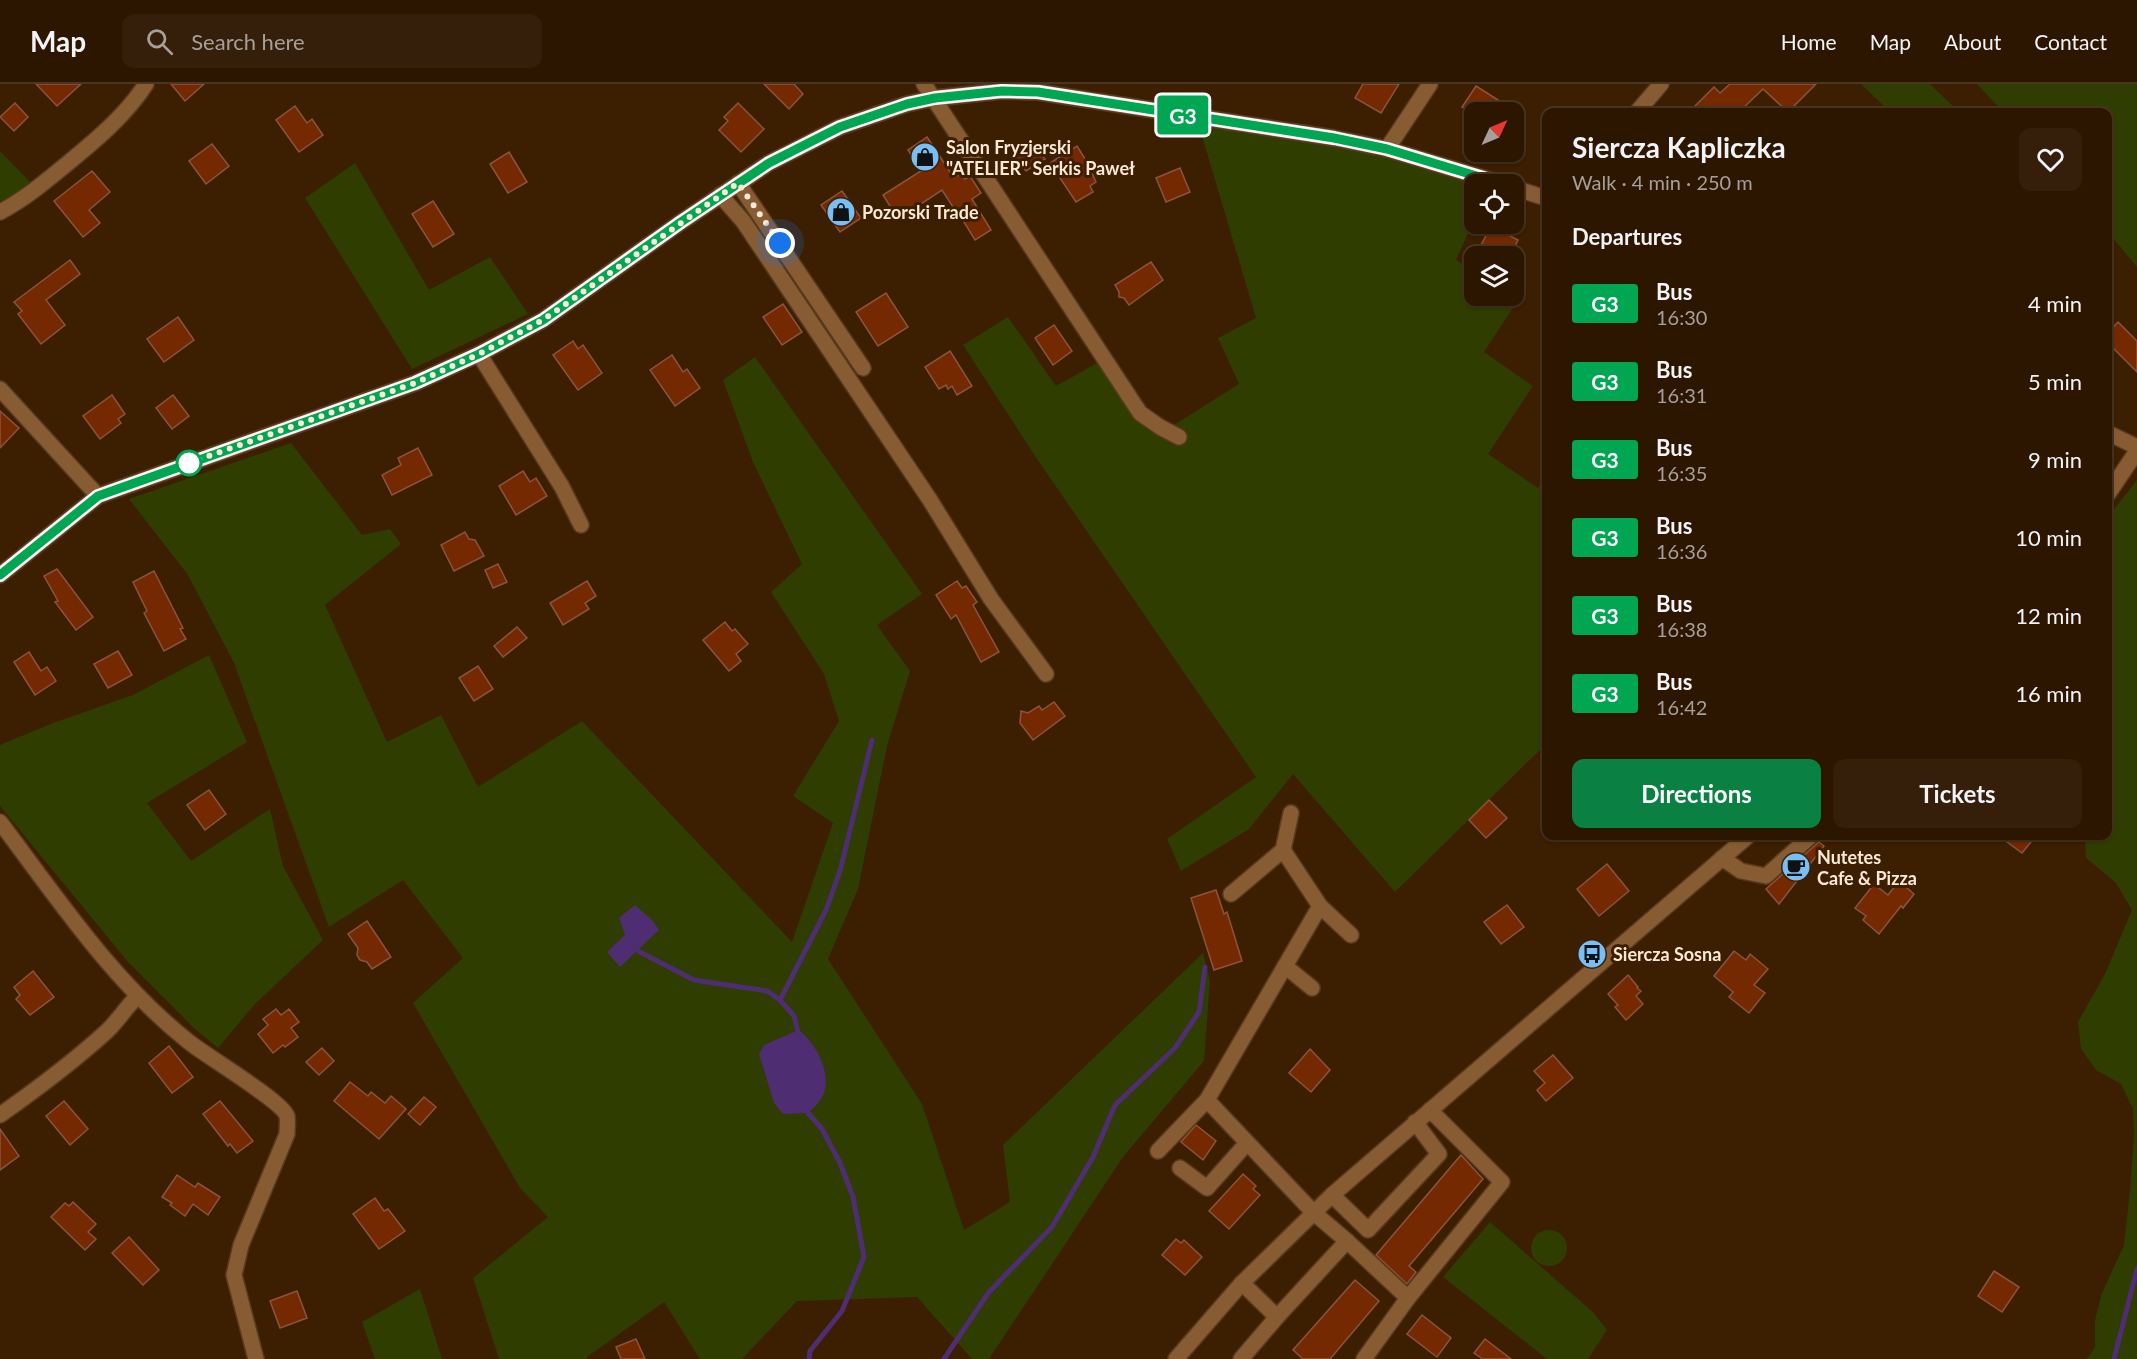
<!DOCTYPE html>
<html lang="en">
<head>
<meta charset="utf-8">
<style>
  body { margin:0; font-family:Lato,sans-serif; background:#351f0a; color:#f1f3f6; height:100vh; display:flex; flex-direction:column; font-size:22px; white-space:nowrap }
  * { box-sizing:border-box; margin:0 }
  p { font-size:20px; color:#a79f99 }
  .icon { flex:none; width:33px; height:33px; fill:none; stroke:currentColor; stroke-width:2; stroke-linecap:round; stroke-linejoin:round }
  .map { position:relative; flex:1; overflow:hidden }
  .drawer { position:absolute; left:1542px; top:24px; width:570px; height:732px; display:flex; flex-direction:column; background:#2d1600; border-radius:12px; box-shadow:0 2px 4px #0004,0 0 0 2px #483522 }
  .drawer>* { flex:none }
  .badge { padding:0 12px; border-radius:4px; font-size:21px; line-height:39px }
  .needle { width:39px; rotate:46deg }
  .controls { position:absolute; left:1464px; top:18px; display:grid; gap:12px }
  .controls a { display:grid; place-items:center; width:60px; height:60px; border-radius:12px; background:#2d1600; box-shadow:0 2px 4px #0004,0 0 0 2px #483522; font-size:30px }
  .you { position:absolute; width:30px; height:30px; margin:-15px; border:4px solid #fff; border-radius:50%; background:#1a73e8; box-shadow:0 0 0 9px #1a73e833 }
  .map>.badge { position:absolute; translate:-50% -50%; box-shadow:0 0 0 3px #fff }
  h2 { padding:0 30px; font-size:22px; line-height:54px }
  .round { display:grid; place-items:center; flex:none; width:63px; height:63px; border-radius:12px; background:#351f0a }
  .summary { display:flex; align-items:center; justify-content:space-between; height:102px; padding:0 30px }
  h1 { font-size:28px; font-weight:700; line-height:45px }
  .button { display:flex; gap:12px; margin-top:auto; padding:12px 30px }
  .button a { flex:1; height:69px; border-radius:12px; background:#0b8043; color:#fff; font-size:24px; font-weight:700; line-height:69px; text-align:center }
  .button a+a { background:#351f0a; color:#f1f3f6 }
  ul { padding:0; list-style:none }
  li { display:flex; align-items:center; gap:18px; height:78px; padding:0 30px }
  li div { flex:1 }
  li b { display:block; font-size:22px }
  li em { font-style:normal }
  li .badge { min-width:66px; font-weight:700; text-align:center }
  header { display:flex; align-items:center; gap:36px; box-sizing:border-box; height:84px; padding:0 30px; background:#2d1600; border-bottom:2px solid #483522 }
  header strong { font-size:28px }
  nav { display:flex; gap:33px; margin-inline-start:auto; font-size:21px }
  .search { width:420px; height:54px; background:#351f0a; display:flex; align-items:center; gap:15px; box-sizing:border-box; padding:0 21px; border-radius:12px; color:#a79f99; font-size:22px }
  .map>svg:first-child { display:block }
  .green { fill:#2f3d01 }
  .water { fill:#4e2d73 }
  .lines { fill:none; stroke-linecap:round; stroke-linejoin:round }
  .stream { stroke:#4e2d73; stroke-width:5 }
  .building { fill:#752900; stroke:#8a543d; stroke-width:1.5 }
  .minor-casing { stroke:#573a1e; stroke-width:18 }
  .minor { stroke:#875c33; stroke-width:15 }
  .line-casing { stroke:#fff; stroke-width:14 }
  .line { stroke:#00a651; stroke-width:9 }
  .walk { stroke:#fce8d7; stroke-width:6; stroke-dasharray:0 10.8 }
  .stop-dot { fill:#fff; stroke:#00a651; stroke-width:3 }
  .labels { text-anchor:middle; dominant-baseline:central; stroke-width:6; stroke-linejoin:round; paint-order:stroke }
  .poi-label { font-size:18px; font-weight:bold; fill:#fce8d7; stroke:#3c1e00; text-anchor:start }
</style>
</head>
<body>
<header>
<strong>Map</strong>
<div class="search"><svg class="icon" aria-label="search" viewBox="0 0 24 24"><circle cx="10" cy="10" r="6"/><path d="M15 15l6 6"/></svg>Search here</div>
<nav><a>Home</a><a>Map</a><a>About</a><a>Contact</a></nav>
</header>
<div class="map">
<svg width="2137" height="1275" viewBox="0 0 2137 1275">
  <rect width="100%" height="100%" fill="#3c1e00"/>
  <!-- green -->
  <g class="green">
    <polygon points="1861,0 1930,0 1959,28 1890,28"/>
    <polygon points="1977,0 2137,0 2137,183 2108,148 2108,28 2003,28"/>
    <polygon points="1199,42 1329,57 1482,100 1474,100 1474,136 1456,176 1474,187 1474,212 1514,212 1514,209 1520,213 1484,268 1533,302 1488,370 1538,404 1546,392 1546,660 1395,808 1293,690 1249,745 1181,787 1167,755 1256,693 1037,375 963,261 1008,233 1056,302 1106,274 1158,351 1239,300 1218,254 1256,234"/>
    <polygon points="0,67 33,101 1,117 0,116"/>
    <polygon points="355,79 429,206 490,173 528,230 412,285 305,114"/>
    <polygon points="755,273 922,510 877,541 910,587 887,662 858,805 828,875 922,1020 964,1146 1010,1118 1003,1061 1203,869 1210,897 1204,977 1123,1073 989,1275 972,1275 917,1213 797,1217 742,1275 700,1275 664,1218 587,1273 587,1275 499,1275 473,1194 548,1133 520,1104 413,919 463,874 403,796 329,843 234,579 188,491 129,415 291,359 362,451 390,445 401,460 325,521 387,658 441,631 478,703 582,637 792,858 833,739 793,712 839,637 824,590 771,508 802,480 753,378 723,296"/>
    <polygon points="2137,396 2137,1275 2087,1275 2095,1263 2095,1236 2102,1209 2124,1161 2130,1106 2134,1051 2133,1025 2121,1000 2096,986 2081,965 2078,938 2105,890 2132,826 2116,799 2086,774 2085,752 2108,752 2108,433"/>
    <polygon points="209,571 247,658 147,719 191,777 270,725 283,782 323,856 255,920 218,964 196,946 128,878 0,722 0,661 53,639 133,611"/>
    <polygon points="1490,1138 1594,1229 1607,1246 1588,1275 1547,1275 1443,1193"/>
    <circle cx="1549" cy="1164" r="18"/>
    <polygon points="420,1205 442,1275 375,1275 362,1238"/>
  </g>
  <!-- water -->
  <g class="water">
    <polygon points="635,821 653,837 659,846 620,883 607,868 625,851 619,834"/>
    <path d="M799,946C816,959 835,994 821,1015C818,1020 812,1025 808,1029L783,1030L774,1019L759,970L764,961Z"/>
  </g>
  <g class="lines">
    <!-- stream -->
    <g class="stream">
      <polyline points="638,867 694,896 767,907 780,916 794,932 799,952"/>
      <polyline points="780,916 826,826 840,787 872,656"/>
      <polyline points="807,1024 808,1029 822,1045 840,1079 853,1113 864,1173 842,1227 810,1267 809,1275"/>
      <polyline points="944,1275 989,1208 1052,1143 1093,1073 1115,1021 1175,964 1199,928 1205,883"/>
      <polyline points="2114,1275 2137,1185"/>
    </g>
  </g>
  <!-- building -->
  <g class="building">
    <polygon points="36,0 81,0 57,22"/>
    <polygon points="171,0 204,0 185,17"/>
    <polygon points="764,0 794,0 803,10 789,25"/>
    <polygon points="1363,0 1399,0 1381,29 1355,14"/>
    <polygon points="1730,0 1816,0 1788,28 1763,5 1739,28 1689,28 1714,3 1720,9"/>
    <polygon points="1476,2 1517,28 1471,28 1462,23"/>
    <polygon points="15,19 28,33 14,47 0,33"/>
    <polygon points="738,19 764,45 741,68 719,46 728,37 724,33"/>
    <polygon points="295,22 307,39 312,35 323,51 299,68 276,36"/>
    <polygon points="927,53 954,94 961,90 965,95 970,92 981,109 972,115 991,146 975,156 956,125 955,126 942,106 898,135 883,111 921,87 908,66"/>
    <polygon points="1033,57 1045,75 1026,87 1014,69"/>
    <polygon points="212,60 229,82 206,100 189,77"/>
    <polygon points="1077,62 1087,78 1096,98 1090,102 1093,108 1076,118 1050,79"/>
    <polygon points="509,68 527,98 508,109 490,80"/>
    <polygon points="1180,84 1190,108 1166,118 1156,94"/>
    <polygon points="92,87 110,108 89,126 100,139 83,153 54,117"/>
    <polygon points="842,107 861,134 840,148 821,121"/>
    <polygon points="433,117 454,150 433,163 412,130"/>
    <polygon points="1491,142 1518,156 1510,172 1493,172 1479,165"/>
    <polygon points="70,176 80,190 46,216 65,241 41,260 18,230 22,227 14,218"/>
    <polygon points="1151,178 1163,196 1129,221 1124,214 1119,213 1119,208 1115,201"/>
    <polygon points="886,209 908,243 878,262 856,228"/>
    <polygon points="783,220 802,248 782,261 763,233"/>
    <polygon points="178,233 194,256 164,278 147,255"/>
    <polygon points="2118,238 2137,257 2137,288 2108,259 2108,249"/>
    <polygon points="1054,241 1072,267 1053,281 1035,254"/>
    <polygon points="573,257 578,265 583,261 602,289 578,306 553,271"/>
    <polygon points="950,267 972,302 957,311 952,302 948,305 946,301 939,305 925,283"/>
    <polygon points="672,271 683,288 687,285 700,304 675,322 650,286"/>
    <polygon points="112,311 125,330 118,335 121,339 100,355 83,332"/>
    <polygon points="173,311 189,332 172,345 156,324"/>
    <polygon points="0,327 19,344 0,364"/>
    <polygon points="418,364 432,391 392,411 382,391 401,381 398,374"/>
    <polygon points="523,387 530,398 536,394 547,412 516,431 499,402"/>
    <polygon points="465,448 469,455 475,456 484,472 454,487 441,461"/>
    <polygon points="498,480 507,498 493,504 485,486"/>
    <polygon points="57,485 93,533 76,546 55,518 58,517 44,492"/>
    <polygon points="154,487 183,544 180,545 186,555 164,567 144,529 147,527 133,498"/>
    <polygon points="587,497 596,512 585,519 589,525 563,541 550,519"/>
    <polygon points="957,497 962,504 966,502 977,518 973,521 999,568 981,578 956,531 951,535 936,511"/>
    <polygon points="725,538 732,547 735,545 748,560 736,570 741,577 729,587 703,556"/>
    <polygon points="517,543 527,554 503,573 494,562"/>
    <polygon points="118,567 132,591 108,604 94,580"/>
    <polygon points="29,568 41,587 47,583 56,597 35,611 14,578"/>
    <polygon points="478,582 493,605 474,617 459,594"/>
    <polygon points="1054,618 1065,632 1033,656 1020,639 1021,627 1028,629 1039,622 1042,626"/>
    <polygon points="209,706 226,730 205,746 187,721"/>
    <polygon points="1489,716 1507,734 1486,754 1469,736"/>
    <polygon points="1999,752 2036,752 2022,769"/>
    <polygon points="1819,758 1824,762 1779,820 1766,805"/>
    <polygon points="1607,780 1629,807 1599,832 1577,805"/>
    <polygon points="1899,797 1914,810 1903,824 1901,822 1879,850 1863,836 1866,832 1855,824 1874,800 1888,811"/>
    <polygon points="1216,806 1224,830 1227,828 1242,877 1214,886 1191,814"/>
    <polygon points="1507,821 1524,843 1501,860 1484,838"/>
    <polygon points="367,837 391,873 372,885 367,878 360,876 357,871 358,864 348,850"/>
    <polygon points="1734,867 1746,876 1750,870 1768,885 1754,901 1765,909 1749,929 1729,913 1733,908 1714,892"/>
    <polygon points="33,887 54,913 30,931 16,915 20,911 14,903"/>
    <polygon points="1628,891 1638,903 1637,904 1641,907 1636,912 1643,920 1626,936 1615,923 1618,921 1608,910"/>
    <polygon points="276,925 281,931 289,925 299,938 291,944 298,953 285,963 283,961 273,969 258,950 268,941 263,935"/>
    <polygon points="169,962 193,993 172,1009 149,979"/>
    <polygon points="322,964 334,977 319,991 306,978"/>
    <polygon points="1310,965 1330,986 1311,1008 1289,989"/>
    <polygon points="1553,971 1573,994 1546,1017 1537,1006 1545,999 1534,987"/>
    <polygon points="350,998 368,1012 371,1008 385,1019 391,1012 406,1025 379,1055 334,1017"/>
    <polygon points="424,1013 436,1023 420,1041 408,1030"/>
    <polygon points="64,1017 88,1045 70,1061 46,1032"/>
    <polygon points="220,1017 253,1057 237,1069 230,1060 228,1062 203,1030"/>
    <polygon points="1196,1041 1216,1057 1203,1076 1181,1058"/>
    <polygon points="0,1045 19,1072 0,1086"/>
    <polygon points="1461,1071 1483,1095 1409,1182 1416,1188 1407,1200 1376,1171"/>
    <polygon points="1243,1090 1256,1102 1253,1105 1260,1111 1229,1145 1209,1127"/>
    <polygon points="177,1091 195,1103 198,1099 220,1113 208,1131 193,1120 185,1132 170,1121 172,1119 162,1113"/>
    <polygon points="375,1114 384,1127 388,1125 405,1147 379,1165 353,1130"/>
    <polygon points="73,1118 96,1140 88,1148 96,1155 85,1166 51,1133 65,1119 69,1122"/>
    <polygon points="129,1153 159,1186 143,1201 112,1169"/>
    <polygon points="1176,1155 1181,1159 1184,1156 1202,1173 1185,1191 1162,1171"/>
    <polygon points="1994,1187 2019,1203 2002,1228 1978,1212"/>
    <polygon points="1355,1196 1379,1217 1330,1275 1303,1275 1293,1266"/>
    <polygon points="297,1207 307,1234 280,1244 270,1217"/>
    <polygon points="1422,1231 1451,1254 1437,1273 1407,1250"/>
    <polygon points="636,1255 645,1275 621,1275 616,1263"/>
    <polygon points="1485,1255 1511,1275 1483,1275 1474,1269"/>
  </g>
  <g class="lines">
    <!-- minor casing -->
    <g class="minor-casing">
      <g id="minor">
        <polyline points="924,0 1140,329 1160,343 1179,353"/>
        <polyline points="1637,28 1661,0"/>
        <polyline points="1387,65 1430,0"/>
        <polyline points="738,99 863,284"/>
        <polyline points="1514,104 1546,114"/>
        <polyline points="720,111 743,137 930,416 991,515 1046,590"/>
        <path d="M0,128C25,115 46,97 68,79C96,56 126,31 146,0"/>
        <polyline points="479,270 562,403 581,441"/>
        <polyline points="0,305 98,412"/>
        <polyline points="2108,349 2137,363"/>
        <polyline points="2108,410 2137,367"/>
        <polyline points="0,491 98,412 415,299 479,270 543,236 681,138 769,79 840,43 907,20 935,14 1002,7 1038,8 1334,54 1387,65 1503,100"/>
        <path d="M0,738C58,815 113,898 189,958C206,972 282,1017 287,1032C288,1037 287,1045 287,1050L241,1161L234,1191L256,1275"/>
        <polyline points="1283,766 1291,729"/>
        <polyline points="1722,774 1741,787 1766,792 1811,752"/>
        <polyline points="1231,810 1283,766 1320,822 1207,1016 1313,1128 1347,1157 1408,1214 1502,1098 1430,1026"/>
        <polyline points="1320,822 1351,851"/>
        <polyline points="1285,882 1312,904"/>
        <path d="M0,1031C37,1005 73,978 106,948C118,937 126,923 137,913"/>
        <polyline points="1158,1067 1207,1016"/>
        <polyline points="1180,1084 1207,1104 1247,1059"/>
        <polyline points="1332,1111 1368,1146 1439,1070 1415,1038"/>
        <polyline points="1242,1199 1277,1233 1347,1157"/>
        <polyline points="1176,1275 1242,1199 1332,1111 1748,752"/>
        <polyline points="1241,1275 1277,1233"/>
        <polyline points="1364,1275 1408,1214"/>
      </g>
    </g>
    <!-- minor -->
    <use href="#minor" class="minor"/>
  </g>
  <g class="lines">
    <!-- line casing -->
    <g class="line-casing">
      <polyline id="line" points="0,491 98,412 415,299 479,270 543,236 681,138 769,79 840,43 907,20 935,14 1002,7 1038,8 1334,54 1387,65 1503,100"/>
    </g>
    <!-- line -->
    <use href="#line" class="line"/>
    <!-- walk -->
    <polyline class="walk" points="189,379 415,299 479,270 543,236 738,99 780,159"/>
  </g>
  <!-- icons -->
  <defs>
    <g id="shop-disc" transform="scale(1.5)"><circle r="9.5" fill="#77bff7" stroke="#3c1e00"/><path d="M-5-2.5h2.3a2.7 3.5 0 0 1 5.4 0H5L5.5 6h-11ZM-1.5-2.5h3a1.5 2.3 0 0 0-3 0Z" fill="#111"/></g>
    <g id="cafe-disc" transform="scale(1.5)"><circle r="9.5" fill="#77bff7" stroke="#3c1e00"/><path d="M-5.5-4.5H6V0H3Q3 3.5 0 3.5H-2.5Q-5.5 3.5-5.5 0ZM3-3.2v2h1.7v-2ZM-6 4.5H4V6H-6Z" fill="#111"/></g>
    <g id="bus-disc" transform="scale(1.5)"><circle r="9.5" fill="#77bff7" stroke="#3c1e00"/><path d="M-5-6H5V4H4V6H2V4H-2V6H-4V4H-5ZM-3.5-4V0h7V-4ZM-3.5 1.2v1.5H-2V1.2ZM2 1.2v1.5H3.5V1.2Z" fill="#111"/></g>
  </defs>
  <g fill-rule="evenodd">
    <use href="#shop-disc" x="925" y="73"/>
    <use href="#shop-disc" x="841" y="128"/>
    <use href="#cafe-disc" x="1796" y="783"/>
    <use href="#bus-disc" x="1592" y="870"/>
  </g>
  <!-- markers -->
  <circle class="stop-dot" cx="189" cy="379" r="12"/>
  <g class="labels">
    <!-- poi labels -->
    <g class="poi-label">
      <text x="946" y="63">Salon Fryzjerski<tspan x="946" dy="21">"ATELIER" Serkis Paweł</tspan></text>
      <text x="862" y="128">Pozorski Trade</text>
      <text x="1817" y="773">Nutetes<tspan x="1817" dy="21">Cafe &amp; Pizza</tspan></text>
      <text x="1613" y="870">Siercza Sosna</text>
    </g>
  </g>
</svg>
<div class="controls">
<a><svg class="needle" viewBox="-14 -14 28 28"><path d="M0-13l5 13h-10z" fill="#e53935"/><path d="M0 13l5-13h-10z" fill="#a79f99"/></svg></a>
<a><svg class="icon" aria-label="locate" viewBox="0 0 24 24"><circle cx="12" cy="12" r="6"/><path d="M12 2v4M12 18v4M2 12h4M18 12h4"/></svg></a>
<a><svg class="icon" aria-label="layers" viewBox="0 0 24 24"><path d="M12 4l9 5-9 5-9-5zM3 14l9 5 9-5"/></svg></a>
</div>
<div class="you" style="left:780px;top:159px"></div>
<b class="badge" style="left:1183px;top:31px;background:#00a651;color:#fff">G3</b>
<section class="drawer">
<div class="summary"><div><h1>Siercza Kapliczka</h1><p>Walk · 4 min · 250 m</p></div><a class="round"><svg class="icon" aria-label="heart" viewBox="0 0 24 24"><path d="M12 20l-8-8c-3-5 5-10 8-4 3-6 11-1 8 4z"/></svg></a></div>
<h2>Departures</h2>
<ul>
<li><span class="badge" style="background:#00a651;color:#fff">G3</span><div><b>Bus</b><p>16:30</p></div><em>4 min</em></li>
<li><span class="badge" style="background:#00a651;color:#fff">G3</span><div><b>Bus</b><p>16:31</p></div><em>5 min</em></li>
<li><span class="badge" style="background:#00a651;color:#fff">G3</span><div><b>Bus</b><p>16:35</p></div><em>9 min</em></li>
<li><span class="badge" style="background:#00a651;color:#fff">G3</span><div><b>Bus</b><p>16:36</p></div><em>10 min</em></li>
<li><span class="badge" style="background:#00a651;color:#fff">G3</span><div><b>Bus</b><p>16:38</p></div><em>12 min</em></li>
<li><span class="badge" style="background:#00a651;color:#fff">G3</span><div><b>Bus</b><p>16:42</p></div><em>16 min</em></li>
</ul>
<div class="button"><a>Directions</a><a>Tickets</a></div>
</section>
</div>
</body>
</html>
